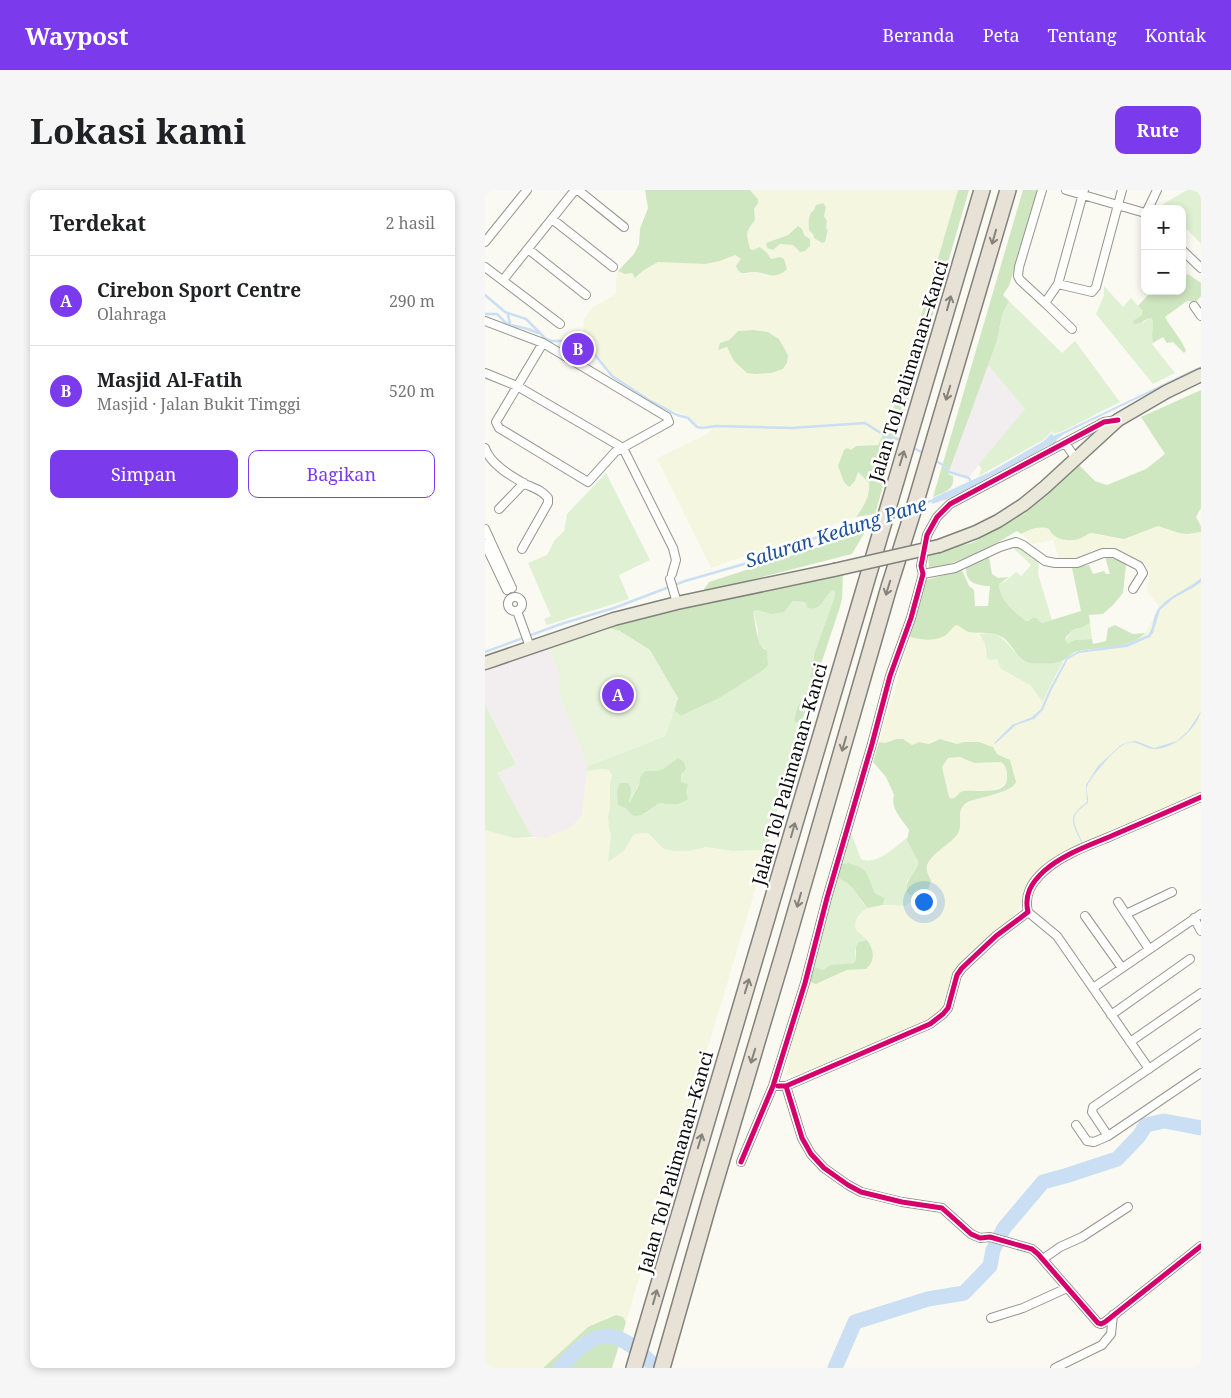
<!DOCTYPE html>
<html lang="id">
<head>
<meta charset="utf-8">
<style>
	:root { --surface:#fff; --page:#f6f6f6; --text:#202124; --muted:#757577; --line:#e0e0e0; --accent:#7c3aed }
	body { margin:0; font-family:"Noto Serif",serif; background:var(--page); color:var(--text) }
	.controls { position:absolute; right:15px; top:15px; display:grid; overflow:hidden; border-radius:10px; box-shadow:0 2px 8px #0003 }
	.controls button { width:45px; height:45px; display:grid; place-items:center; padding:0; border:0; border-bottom:1px solid var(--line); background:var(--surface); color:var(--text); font:25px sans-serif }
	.you { position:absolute; left:438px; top:711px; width:18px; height:18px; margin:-12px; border:4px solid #fff; border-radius:50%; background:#1a73e8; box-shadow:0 0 0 8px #1a73e833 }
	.badge { display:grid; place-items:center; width:32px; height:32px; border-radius:50%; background:var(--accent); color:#fff; font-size:16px; font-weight:700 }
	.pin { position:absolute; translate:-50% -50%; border:2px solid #fff; box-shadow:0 1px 5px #0006 }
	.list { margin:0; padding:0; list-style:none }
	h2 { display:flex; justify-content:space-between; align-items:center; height:65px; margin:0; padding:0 20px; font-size:21px }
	h2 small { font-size:16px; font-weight:400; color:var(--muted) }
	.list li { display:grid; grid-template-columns:32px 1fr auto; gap:15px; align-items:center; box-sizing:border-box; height:90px; padding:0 20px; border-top:1px solid var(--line) }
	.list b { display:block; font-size:19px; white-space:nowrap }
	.list p { margin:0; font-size:16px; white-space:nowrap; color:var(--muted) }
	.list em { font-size:16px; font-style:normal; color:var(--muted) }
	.actions { display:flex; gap:10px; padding:15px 20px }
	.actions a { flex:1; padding:11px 0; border:1px solid var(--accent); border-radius:10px; text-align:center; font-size:18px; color:var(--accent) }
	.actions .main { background:var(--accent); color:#fff }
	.map { position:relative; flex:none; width:716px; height:1178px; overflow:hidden; border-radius:10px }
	header { display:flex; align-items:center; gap:30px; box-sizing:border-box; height:70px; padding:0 25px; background:var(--accent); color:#fff }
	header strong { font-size:24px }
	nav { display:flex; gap:28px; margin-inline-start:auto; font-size:18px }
	.intro { display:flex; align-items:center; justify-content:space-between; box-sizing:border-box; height:120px; padding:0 30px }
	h1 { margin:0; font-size:35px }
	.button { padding:12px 22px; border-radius:10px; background:var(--accent); color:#fff; font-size:18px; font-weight:700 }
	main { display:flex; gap:30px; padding:0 30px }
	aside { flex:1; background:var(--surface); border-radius:10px; box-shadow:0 2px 8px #0003 }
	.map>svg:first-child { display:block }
	.industrial { fill:#f2edee }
	.farmland { fill:#f5f6df; fill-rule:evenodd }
	.green { fill:#e0f0d3; fill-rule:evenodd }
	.forest { fill:#cfe7c1; fill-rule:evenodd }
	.pitch { fill:#eaf4dd }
	.water { fill:#cadff3 }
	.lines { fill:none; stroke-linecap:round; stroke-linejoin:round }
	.stream { stroke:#cadff3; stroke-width:2.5 }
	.river { stroke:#cadff3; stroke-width:15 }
	.street-casing { stroke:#949490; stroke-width:10 }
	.primary-casing { stroke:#81817d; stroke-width:15 }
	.highway-casing { stroke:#81817d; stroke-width:18 }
	.street { stroke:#fefefd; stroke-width:8 }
	.primary { stroke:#ebe9d9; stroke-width:12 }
	.highway { stroke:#e8e1d6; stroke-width:15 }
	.primary-bridge-casing { stroke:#81817d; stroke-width:15; stroke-linecap:butt }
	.primary-bridge { stroke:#ebe9d9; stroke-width:12 }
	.cycleway-casing { stroke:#fff; stroke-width:8 }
	.cycleway { stroke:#d6006c; stroke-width:5 }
	.oneway { stroke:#85827c }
	.labels { text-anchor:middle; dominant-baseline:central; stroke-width:5; stroke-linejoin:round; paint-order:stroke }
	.street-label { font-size:18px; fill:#0d0d0d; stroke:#fff }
	.water-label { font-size:19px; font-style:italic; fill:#1c5199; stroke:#fff }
</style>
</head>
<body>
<header>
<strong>Waypost</strong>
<nav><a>Beranda</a><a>Peta</a><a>Tentang</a><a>Kontak</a></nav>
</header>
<div class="intro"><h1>Lokasi kami</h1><a class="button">Rute</a></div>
<main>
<aside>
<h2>Terdekat<small>2 hasil</small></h2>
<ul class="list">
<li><span class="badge">A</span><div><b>Cirebon Sport Centre</b><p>Olahraga</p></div><em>290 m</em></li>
<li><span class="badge">B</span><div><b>Masjid Al-Fatih</b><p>Masjid · Jalan Bukit Timggi</p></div><em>520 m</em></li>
</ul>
<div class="actions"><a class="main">Simpan</a><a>Bagikan</a></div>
</aside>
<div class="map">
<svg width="716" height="1178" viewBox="0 0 716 1178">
	<rect width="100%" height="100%" fill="#fafaf2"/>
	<path class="industrial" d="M503 175 540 219 484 287 464 281Z
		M64 458 75 486 73 501 103 576 97 625 87 637 61 648 47 647 11 582 31 573 0 514V480Z"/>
	<path class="farmland" d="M265 0H473L414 202 402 236 393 255 371 256 358 286 359 292 366 295 370 291 373 282 384 293 385 303 378 318 371 327 226 378 172 268 221 245 229 236 213 237 204 227 177 216 127 185 107 160 104 152 95 143 98 140 99 129 108 117 131 104V89L133 81 140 84 147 83 153 87 159 80 173 72 220 74 235 71 250 65 257 69 255 73 260 84 271 82 282 86 297 83 301 77 295 67 286 69 275 57 267 61 261 49 263 39 270 30V27L269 19 271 6ZM331 17 341 20 339 26 342 32 341 38 343 40 342 49 337 53 329 48 328 44 324 38V27ZM311 37 317 39 321 47 313 61 308 55 295 54 287 60 281 53 303 45ZM268 140 283 142 294 149 303 165 302 175 298 179 289 183 270 184 262 183 249 171 244 159 240 157 235 160 250 143 255 141Z
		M673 336 709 343 716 342V603L569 670 549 686 541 693 537 709 532 722 521 734 468 783 455 821 436 835 329 880 301 886 306 854 323 791 335 793 362 780 381 779 388 767 384 753 371 740V732L376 722 383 718 390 716H421L441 704 446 691 442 681V673L475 631 474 624 477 617 490 609 519 600 529 581 522 568 512 564 504 555 494 552 472 554 462 550H451L444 554 438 552 427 555 424 554 422 551 411 549 400 553 394 552 425 447 438 449 460 445 471 435H474L483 442H491L500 454V461L505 470 512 469 519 481 545 495 559 512 564 498 583 465 594 461 602 460 658 446 675 418 662 401 665 380 660 373 630 361 592 369H574L568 350 548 354 536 344 544 340 557 337 563 338 581 349 596 348 606 343 617 346H628L635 349Z
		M475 567 489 573 516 572 521 578 522 589 521 593 515 597 505 601H483L472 604 467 609 464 607 457 577 463 568Z
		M116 579 124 580 127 585 125 594V617L123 627 124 639 126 644 123 672 139 661 149 644 163 643 171 651 204 661 221 657 247 661 282 660 141 1132 138 1127 92 1147 58 1178H0V640L29 648H61L87 637 97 625 102 581Z"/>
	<path class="green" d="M702 0H712L716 7V54L697 34V19H683L678 14Z
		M619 96 638 117 646 108 658 121V132L666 127 668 128C670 137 665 142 668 153L667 154 690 183 668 194 611 124 619 105Z
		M524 111 577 163 590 151 635 212 578 241 569 244 567 241 558 250 494 286 496 279 494 274 540 219 503 175 512 151 517 125Z
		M121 283 165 370 134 385 144 409 62 435 59 429 66 426 43 373 62 365 69 351 79 341 82 324Z
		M526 356C538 355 547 365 554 373L553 384 567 430 557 433 554 430 541 431C530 422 514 410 514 394L521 391 531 382 536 386 546 375Z
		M348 399 350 402V406L329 464 324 499 312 518 309 531 316 534 308 557 282 660 247 661 221 657 204 661H190L179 659 163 643 149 644 139 661 123 672 126 644 124 639 123 627 125 617V594L127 585 124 580 116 579 102 581 103 576 180 546 189 520 196 526 220 515 277 481 280 458 276 457 273 451V440L268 422 271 420 282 423 304 416 308 411C314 410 319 410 322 414L342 404ZM187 572 196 584 189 615 174 613 162 623 148 626 140 618 143 593V614L154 594 155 587 160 582C171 581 179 581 187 572Z
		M605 433 607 449 589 450 582 453 580 450 589 439 596 438Z
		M504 443C517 445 520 451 528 460 533 465 540 469 545 473L578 472 564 498 558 512 545 495 516 479 512 469 505 470 502 468 500 454 494 444Z
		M0 514 31 574 12 583 47 647 29 648 0 640Z
		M366 643 376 669C392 676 411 656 423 647L422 651 433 671 431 679 422 691 425 705 434 707 421 716 398 715 400 710 397 706 390 703C385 690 373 670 356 674Z
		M352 688C375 695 369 706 383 718 374 723 369 729 371 740L382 750 378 751 370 760 371 770 369 773 342 777 336 780 327 776Z"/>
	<path class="forest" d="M160 0H265L273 9V13L269 19 270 30C259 44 262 44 265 59L268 60 275 57 282 63 286 69 295 67 299 69 302 79C291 90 283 84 271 82 262 81 255 88 251 76L256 69 250 65 235 71 220 74 173 72 159 80 150 88 147 83 140 84 133 81 149 64 154 54 155 39 163 18Z
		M473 0H484L390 324 371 327C379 316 385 307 384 293L373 282 370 291 364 297 359 292 353 276 359 260 362 258 366 260 371 256 393 255 402 236 414 202Z
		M538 0H553L524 96 518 105 524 111 517 125 512 151 463 284 468 286C470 300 459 302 448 307Z
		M338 13 341 17 339 26 342 31 341 38 343 40 340 52 337 53 329 48 328 44 324 40C324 33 322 25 329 20L331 15Z
		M313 36 317 39 320 46 325 49V56L320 61 315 62 308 55 295 54 288 60 282 58 281 53 303 45Z
		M703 84 716 93V106L711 112 702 111 680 127C685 136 699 153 701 161L699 163 688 152 682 153 678 147 668 153C665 142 670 137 667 128 661 127 657 134 649 134L648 131 657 125 658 121 653 116 665 103 670 102 697 101V88Z
		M268 140 283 142 294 149 303 165 302 173 298 179 287 183 270 184 262 183 249 171 242 157 233 160 235 153 244 150 253 141Z
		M716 200V318L711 327 716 336V342L702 344 694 343 673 336 639 349 606 343C602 344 599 347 594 349 583 352 569 350 564 339 555 335 544 340 536 344L532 341C504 358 476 372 444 380L443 363 487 353 539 324 594 275 610 291 622 295 661 279 680 264 656 227Z
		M380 342 367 364 219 402V399L224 392Z
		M499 367H504L507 384 513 388 524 387 514 394C514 410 530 422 541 431H544L547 428H551L557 433 596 421 587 378 604 375 608 384 619 381 621 384H625L620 367 632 369 641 375 638 403 628 415 618 424 604 425 605 433 596 438 589 439 581 447 580 450 583 453 589 450 607 449 608 454 621 451 623 438 630 435 648 444 660 443C647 458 613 457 594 461 587 462 584 466 579 470 575 474 551 474 545 473 532 470 527 453 517 447 508 441 494 444 484 442 478 440 476 436 471 435 467 438 465 441 462 444 452 452 437 450 425 447L441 390 477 380 484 396 489 400 490 416H503L505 396C490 395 480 393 481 375Z
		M358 384 357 409 354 420 316 534 309 531 312 518 324 499 329 464 350 406V402L348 400C338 406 338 421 323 418L320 412 308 411 299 422 286 424 271 420 268 422C269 427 273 454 276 456 277 458 280 459 282 461L283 475 277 481 234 508 196 526 189 520 193 508 122 437 221 411Z
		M411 549H418L427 555 434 552 444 554 455 549 472 554 479 552H494L508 557 512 564 525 570 531 592C527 603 494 607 483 612 469 620 479 632 473 643 467 654 439 667 442 680 442 684 445 687 446 691L443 701 434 707 425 705 422 702C421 684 432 685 433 671L422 651 424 640C417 629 405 619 409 605L401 587 388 572 394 552 400 553ZM475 567 489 573 516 572C521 576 522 580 522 586 524 607 490 599 479 601 473 602 472 607 467 609L464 607 457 577 463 568Z
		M193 568 199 572 201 579 196 584V592L203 594 201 602 203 609C193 616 185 615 174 613 165 620 159 626 148 626L140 618 133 615 132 600 135 593H143L146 599 144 613 154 595 155 587 160 581C181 581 177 579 193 568Z
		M363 673 375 677 381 682 390 703 400 708 398 715 383 718 381 716C371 704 368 693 352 688L356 674Z
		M382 750C389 760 391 770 381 779L362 780 331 794 323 791 327 776 337 780 346 775 369 773 371 770V757L374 752Z
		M131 1125 138 1127 141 1132 137 1146 118 1142 98 1151 71 1178H58L103 1137Z
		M118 1148 135 1152 127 1178H80L102 1156Z"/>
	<path class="pitch" d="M122 437 135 441 165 460 193 508 180 546 103 576 73 501 75 486 64 458Z"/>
	<path class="water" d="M716 176V178L579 244 571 250 572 252 562 256 508 288 462 309 447 314 448 308 505 282 559 251 567 243 568 246 578 242Z
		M716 388V392L709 397 689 408 675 420 668 443 665 447 642 457 594 463 583 469 566 501 558 520 549 529 531 535 510 554 509 553 527 535 547 527 556 519 564 500 582 467 594 461 641 454 663 445C669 438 667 427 673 419 684 405 702 400 716 388Z
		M716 521C711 540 688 560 668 559 658 558 652 550 642 553 632 556 608 585 603 594 600 600 604 607 603 613 581 628 590 633 598 654H597C588 633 580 628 602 612L601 595 613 576 636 555 643 552 651 551 669 558 692 551 703 541Z"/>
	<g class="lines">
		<path class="stream" d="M0 105 20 122 41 129 60 148 66 151H82L92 145 98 147 101 150 106 160 127 186 164 210 192 225 203 228 212 237 217 238 231 236 307 238 380 233 402 247 413 249
			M0 124H12L22 134 43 139 53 143
			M23 124 25 135
			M429 258 436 262
			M451 271 458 275 464 282 484 288 486 293
			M437 314 449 310
			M408 322 422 318
			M0 462 76 434 129 418 200 391 266 372 300 358 396 326"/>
		<path class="river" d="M75 1178C83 1170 91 1160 100 1154 129 1133 151 1159 172 1178
			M350 1178 370 1132 443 1109 479 1103 505 1076 508 1060 519 1038 558 992 580 986 632 969 654 946 661 935 679 931 716 938"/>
		<g class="street-casing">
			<path id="street" d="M93 0 139 37
				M557 0 534 77 533 86 535 90 560 113
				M581 0 660 23
				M599 0 573 94 607 102 611 97 637 0
				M663 19 672 0
				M67 29 128 77
				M0 52 42 0
				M43 59 101 105
				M697 60 716 78
				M0 77 75 134
				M18 90 90 0
				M573 94 560 113 587 139
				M709 116 716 126
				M0 131 58 153 182 227 184 232 130 262 103 292 14 238 11 232 58 153
				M0 183 32 196 138 258 188 358 191 370 187 384
				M580 253 591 269
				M0 258C5 274 26 286 40 294 49 298 57 300 63 308V313L37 359
				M14 319 39 293
				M0 339 27 398
				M0 354 22 400
				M438 384 470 378 515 357 531 352 538 355 560 371 570 373H592L618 363H629L654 376 658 383 648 399
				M185 389 192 413
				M23 414a7 7 0 1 1 14 0a7 7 0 1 1-14 0Z
				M32 421 45 457
				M633 712 664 759
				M543 722 572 746 664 879
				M641 724 687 702
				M600 726 637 778
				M709 728 716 741
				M608 798 716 724
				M626 825 705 769
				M716 843 608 917 607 922 623 946 716 883
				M645 852 716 803
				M288 896H301L445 834 458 824 463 818 472 785 477 778 511 746 543 722C539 705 546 693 559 681 577 665 602 656 624 647 654 634 685 621 716 607
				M301 896 317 948 326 964 339 978 363 995 376 1002 417 1012 457 1018 486 1044 495 1048 505 1047 547 1059 553 1064 613 1133 616 1134 620 1132 716 1056
				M591 935 602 951 609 952 623 946
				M256 972 288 896 320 793 342 708 387 554 405 486 426 428 438 384 436 376 442 345 452 327 465 314 619 232 631 230
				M558 1069 575 1057 597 1047 643 1017
				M506 1128 538 1118 582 1098
				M570 1178 617 1155 626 1144 628 1125"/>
		</g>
		<g class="primary-casing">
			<path id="primary" d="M454 356 491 342 513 331 538 315 560 297 633 230 681 202 716 185
				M0 473 129 429 192 413 349 380"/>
		</g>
		<g class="highway-casing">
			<path id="highway" d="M149 1178 497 0
				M177 1178 224 1013 298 765 404 397 429 318 523 0"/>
		</g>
		<use href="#street" class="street"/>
		<use href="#primary" class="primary"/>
		<use href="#highway" class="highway"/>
		<g class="primary-bridge-casing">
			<path id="primary-bridge" d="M349 380 454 356"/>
		</g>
		<use href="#primary-bridge" class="primary-bridge"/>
		<g class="cycleway-casing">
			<path id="cycleway" d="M293 896H301L445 834 458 824 463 818 472 785 477 778 511 746 543 722C539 705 546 693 559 681 577 665 602 656 624 647 654 634 685 621 716 607
				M301 896 317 948 326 964 339 978 363 995 376 1002 417 1012 457 1018 486 1044 495 1048 505 1047 547 1059 553 1064 613 1133 616 1134 620 1132 716 1056
				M256 972 288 896 320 793 342 708 387 554 405 486 426 428 438 384 436 376 442 345 452 327 465 314 619 232 633 230"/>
		</g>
		<use href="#cycleway" class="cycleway"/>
	</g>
	<defs><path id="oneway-shaft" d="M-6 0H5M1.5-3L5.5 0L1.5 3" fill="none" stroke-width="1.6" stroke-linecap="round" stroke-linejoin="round" transform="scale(1.25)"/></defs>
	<g class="oneway">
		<use href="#oneway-shaft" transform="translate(509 47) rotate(106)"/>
		<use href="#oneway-shaft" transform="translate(464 113) rotate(-74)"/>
		<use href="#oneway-shaft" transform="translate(463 203) rotate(107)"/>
		<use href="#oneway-shaft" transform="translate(417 268) rotate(-73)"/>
		<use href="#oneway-shaft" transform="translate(403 398) rotate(107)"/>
		<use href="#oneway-shaft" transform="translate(359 554) rotate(106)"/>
		<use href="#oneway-shaft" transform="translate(308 640) rotate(-74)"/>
		<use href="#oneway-shaft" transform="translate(314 710) rotate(106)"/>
		<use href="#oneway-shaft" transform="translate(262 796) rotate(-73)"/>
		<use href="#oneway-shaft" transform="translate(268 866) rotate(107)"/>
		<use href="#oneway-shaft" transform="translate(215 951) rotate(-73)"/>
		<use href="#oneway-shaft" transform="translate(170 1107) rotate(-74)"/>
	</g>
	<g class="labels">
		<g class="street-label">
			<text transform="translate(423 181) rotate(-73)">Jalan Tol Palimanan–Kanci</text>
			<text transform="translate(304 584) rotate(-74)">Jalan Tol Palimanan–Kanci</text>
			<text transform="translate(190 972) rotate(-74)">Jalan Tol Palimanan–Kanci</text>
		</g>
		<g class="water-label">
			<text transform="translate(351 342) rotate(-18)">Saluran Kedung Pane</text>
		</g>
	</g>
</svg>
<div class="controls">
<button>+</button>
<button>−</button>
</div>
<div class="you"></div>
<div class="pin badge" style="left:133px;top:505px">A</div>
<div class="pin badge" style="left:93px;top:159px">B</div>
</div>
</main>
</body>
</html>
